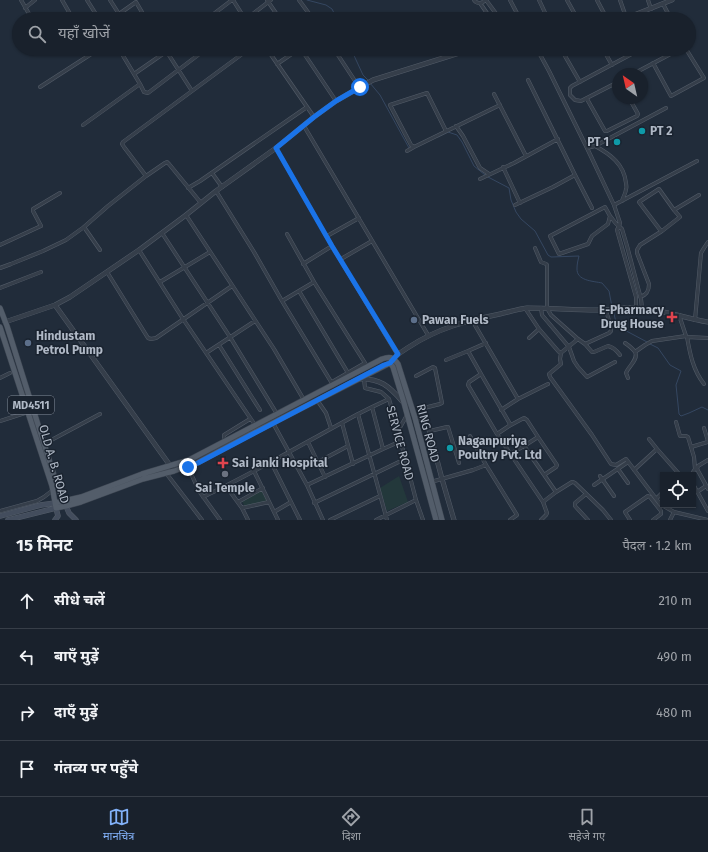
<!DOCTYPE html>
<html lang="hi">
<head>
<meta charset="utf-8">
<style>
	:root { --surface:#19212c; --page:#222934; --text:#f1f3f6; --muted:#9fa3a9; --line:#373e48; --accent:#82b1f9 }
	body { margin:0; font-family:"Fira Sans","Noto Sans Devanagari",sans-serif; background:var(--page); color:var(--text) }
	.controls { position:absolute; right:12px; bottom:12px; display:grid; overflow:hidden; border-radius:0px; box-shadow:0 1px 3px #0004 }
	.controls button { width:36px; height:36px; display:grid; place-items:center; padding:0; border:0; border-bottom:1px solid var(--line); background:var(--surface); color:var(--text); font:20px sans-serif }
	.compass { position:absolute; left:612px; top:68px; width:36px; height:36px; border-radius:50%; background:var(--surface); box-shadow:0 1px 3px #0004; rotate:326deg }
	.stop { position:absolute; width:12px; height:12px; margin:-9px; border:3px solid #1a73e8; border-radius:50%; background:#fff }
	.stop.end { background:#1a73e8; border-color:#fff; box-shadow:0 1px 4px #0008 }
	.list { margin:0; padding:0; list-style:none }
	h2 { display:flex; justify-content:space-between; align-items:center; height:52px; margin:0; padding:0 16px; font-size:17px }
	h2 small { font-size:13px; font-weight:400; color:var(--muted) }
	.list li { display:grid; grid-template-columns:26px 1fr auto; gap:12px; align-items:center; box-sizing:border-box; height:56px; padding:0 16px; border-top:1px solid var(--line) }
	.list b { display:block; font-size:15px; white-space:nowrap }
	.list em { font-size:13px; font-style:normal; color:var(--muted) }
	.icon { flex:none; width:22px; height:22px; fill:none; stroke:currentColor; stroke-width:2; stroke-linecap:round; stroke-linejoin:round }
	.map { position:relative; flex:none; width:708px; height:520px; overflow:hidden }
	.search { position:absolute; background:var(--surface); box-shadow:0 1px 3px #0004; left:12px; right:12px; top:12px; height:44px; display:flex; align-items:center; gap:10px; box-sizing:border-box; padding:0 14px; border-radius:22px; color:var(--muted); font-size:15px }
	.sheet { height:276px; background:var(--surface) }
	nav { display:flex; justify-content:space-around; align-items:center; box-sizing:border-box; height:56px; border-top:1px solid var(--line); background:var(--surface); font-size:11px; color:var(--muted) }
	nav a { display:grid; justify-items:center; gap:2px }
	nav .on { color:var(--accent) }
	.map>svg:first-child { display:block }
	.green { fill:#23383b }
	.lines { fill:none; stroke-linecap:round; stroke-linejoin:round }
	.stream { stroke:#354761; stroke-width:1 }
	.minor-casing { stroke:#535c68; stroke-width:4 }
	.tertiary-casing { stroke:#535c68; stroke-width:5 }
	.secondary-casing { stroke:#535c68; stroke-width:5.5 }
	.primary-casing { stroke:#3e4753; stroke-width:6 }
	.minor { stroke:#353e4a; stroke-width:3 }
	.tertiary { stroke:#353e4a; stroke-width:4 }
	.secondary { stroke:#434d5d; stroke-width:4.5 }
	.primary { stroke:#535d6a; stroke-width:5 }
	.route { stroke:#1a73e8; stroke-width:5 }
	.culture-dot { fill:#0f9aa8; stroke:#1a232f; stroke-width:1.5 }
	.health-dot { fill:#e0444e; stroke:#1a232f; stroke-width:1.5 }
	.service-dot { fill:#5c6f8a; stroke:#1a232f; stroke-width:1.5 }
	.worship-dot { fill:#6b7280; stroke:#1a232f; stroke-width:1.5 }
	.labels { text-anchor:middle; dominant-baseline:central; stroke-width:3; stroke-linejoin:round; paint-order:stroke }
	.shield { fill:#1a232f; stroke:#838c99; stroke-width:1 }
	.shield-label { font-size:11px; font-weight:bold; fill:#b0b9c6 }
	.poi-label { font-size:12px; font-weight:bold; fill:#b0b9c6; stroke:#1a232f; text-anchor:start }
	.street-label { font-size:12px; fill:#b0b9c6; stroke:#1a232f }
</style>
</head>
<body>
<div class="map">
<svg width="708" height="520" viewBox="0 0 708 520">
	<rect width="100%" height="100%" fill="#212c3a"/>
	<path class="green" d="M399 476 408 502 387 511 380 488Z
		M263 490 268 501 245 507 242 501Z"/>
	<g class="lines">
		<path class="stream" d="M307 0 326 5 332 9 337 19
			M351 49 363 75 368 80
			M370 83 380 95 409 148
			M438 137 448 132 457 135 462 142 474 166 485 175
			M488 177 509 188 511 200 516 212 521 219 535 231 548 255 551 257 579 256C578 260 577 264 577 268 576 281 593 281 602 283L609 291 612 307
			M613 310 617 326 647 342
			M650 344 658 348 670 365 681 371 676 385 679 414 681 416 689 413 702 407 708 410"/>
		<g class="minor-casing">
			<path id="minor" d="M21 0 32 19
				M62 0 73 19
				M87 0 99 19
				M110 0 119 14 136 2 146 19
				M233 0 245 19
				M267 0 280 19
				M299 0 313 19
				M474 0C477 4 482 4 485 0
				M486 0 500 19
				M510 0 520 19
				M539 0 548 19
				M567 0 577 18
				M597 0 607 19
				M620 0 626 17
				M648 0 651 9
				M480 3 491 19
				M663 4 671 19
				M25 8 35 0
				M91 19 97 15
				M112 19 119 14
				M207 19 232 0
				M246 19 271 0
				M119 49 140 84 144 92 148 93 206 49
				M165 49 192 91 249 49
				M267 49 314 117
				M301 49 336 101
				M334 49 359 87
				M537 49 549 71 587 148 614 205 620 223 619 226
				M561 49 580 82
				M603 49 612 65
				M653 63 671 96 704 78 686 49
				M277 64 299 49
				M134 74 170 49
				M633 74 680 49
				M528 80 575 175
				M618 82 581 101 575 100 570 95V88L572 86 641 49
				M40 87 99 49
				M494 94 526 156
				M587 99 605 131H607L637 116 638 114 629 98
				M83 125 140 84
				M304 126 428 335
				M456 126 463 136 480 168 489 174
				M446 131 427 93 390 105 411 145 414 147 500 105
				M595 146C610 154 624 164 626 183 626 184 627 188 626 189 626 193 623 197 622 201
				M276 148 332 246 397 354
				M587 148 595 146 666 108
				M407 151 414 147
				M503 167 520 203
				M212 173 222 187
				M146 176 124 147 122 144 123 142 192 91
				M480 179 514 163 558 139
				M188 188 200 181 307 107
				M216 191 254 252 282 301 333 385
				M515 205 553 187 575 175 592 208
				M614 205 697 161
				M186 215 274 349 304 400
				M610 216 605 207 550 236 559 254 588 244 592 236 608 224 610 216C613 219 615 224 619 226
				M84 227 100 250
				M661 231 639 202 659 189 674 210 699 195
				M162 233 230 337 277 414
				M287 234 314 282
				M327 236 359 218
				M0 245 41 226 33 211V209L60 193
				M535 248 541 262 546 264 547 265V308L551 315 578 339 585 344 592 352H594L608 346C613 347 617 351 620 355
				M139 250 183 319 255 425
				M341 259 372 241
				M303 264 332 246
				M0 268 11 264 43 251 66 240 84 227 108 206 146 176 165 163 167 162 169 164 201 203
				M107 272 148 338 151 339 156 338 232 286
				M160 282 210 252
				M0 288 41 272
				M299 291 348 373
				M640 297C647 295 649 291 649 284L637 253V250L640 245 662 231 680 217 674 210
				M282 301 314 282 365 363 367 367
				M525 308 539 329 559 352H562L578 339
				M541 308 542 315 569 347 574 361 578 367 587 377 615 362
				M636 308V297L617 230 619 226 622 229 627 246 641 299 642 308
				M679 315 686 336
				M472 320 518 399 548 384
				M695 320 701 253 704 248 708 242
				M687 337C690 354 693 370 704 384
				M529 338 539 329
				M486 343 468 351 481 374 469 382 468 385 497 434 543 502 556 492 524 446 538 437 557 465 556 467 544 475
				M625 343C628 345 633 349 635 352 639 359 628 367 626 373L628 378
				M585 344 609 333 611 331V328L606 310
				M219 345 260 410
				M635 352 645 345 652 341 686 336 687 337 708 338
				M206 353 255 321
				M561 353 560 359 561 364 549 374 550 377 592 435 611 464 616 465 626 459 660 504 674 512 708 520
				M446 360 468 351
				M481 374 510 424 509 426 497 434
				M416 376 433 367 435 368 442 403 440 404 424 408
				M0 378 10 373
				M364 379 365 388 381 392 389 399 398 431 416 500 423 520
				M332 382 365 363
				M317 400 326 413 331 428
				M501 410 518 399
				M358 414 372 407
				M0 421 28 412
				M676 422 680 436H686L688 437 694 457 695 469 691 475
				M273 423 307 485 323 520
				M342 423 353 464
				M509 426 522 419 524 418 527 420 538 437
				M704 428 708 441
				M398 431 407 415
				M430 431 447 427H448L459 463
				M470 436 486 465
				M226 441 224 437V435L250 419
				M308 442 325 477
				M44 444 100 414
				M691 447 708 442
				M383 449 401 441
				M657 449 680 475
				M510 454 524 446
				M708 460 698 466 697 469 708 489
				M271 462 300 520
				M318 462 348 446
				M188 467 199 491 220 520
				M618 469 628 483
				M634 470 657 449 649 439
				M254 471 278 520
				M166 473 202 520
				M600 476 614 496
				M431 482 473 470 486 465 517 515 510 520
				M693 484 708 511
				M307 485 383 449 372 407 389 399
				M594 485 628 462
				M226 486 242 508 269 502
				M556 492 572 482H573L575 483 603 510 611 520
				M697 492 706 486
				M586 494 575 503V506L588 520
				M203 497C256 472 306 442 358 414L387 520
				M656 499 663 492
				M238 502 263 488
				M314 503 405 459
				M242 508 248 520
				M0 511 37 501 44 497 53 490
				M274 512 291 502
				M330 520 380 496
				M376 520 416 500
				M541 520 546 515 547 513 543 502
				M630 520 625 512 648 496 650 497 661 511V514L653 520
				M670 520 674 512"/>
		</g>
		<g class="tertiary-casing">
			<path id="tertiary" d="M574 19 585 18 595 19
				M617 19 634 15 672 0
				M55 305 174 471
				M5 322 55 305 70 297 139 250 186 215 216 191 276 148 314 117 336 101 373 80 472 49
				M392 360C397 354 403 351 409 347 438 328 466 321 500 314 509 312 518 309 527 308 550 308 573 310 597 310 610 310 623 307 636 308 661 309 684 318 708 322
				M359 379C380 378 389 386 402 401
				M415 418 427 422 442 479 454 520"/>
		</g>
		<g class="secondary-casing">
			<path id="secondary" d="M66 506 69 513 76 520
				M0 516 41 505 55 503
				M8 520 56 508 58 516 55 520"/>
		</g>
		<g class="primary-casing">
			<path id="primary" d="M0 308 7 326 57 485 65 504
				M0 327 52 486 56 508 66 506 81 502 143 479 174 471 197 463 255 432 390 363 393 367 404 403 436 520
				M55 503 81 497 142 474 189 460 382 359C390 356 393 357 398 364L415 418 442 520"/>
		</g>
		<use href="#minor" class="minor"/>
		<use href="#tertiary" class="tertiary"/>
		<use href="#secondary" class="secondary"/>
		<use href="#primary" class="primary"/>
	</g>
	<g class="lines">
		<path class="route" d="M188 467 198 463 384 365 390 363 398 354 332 246 276 148 314 117 336 101 360 87"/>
	</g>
	<g class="culture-dot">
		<circle cx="642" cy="131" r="4"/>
		<circle cx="617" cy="142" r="4"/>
		<circle cx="450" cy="448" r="4"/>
	</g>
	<g class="health-dot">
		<path d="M670 311h4v4h4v4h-4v4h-4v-4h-4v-4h4z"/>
		<path d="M221 457h4v4h4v4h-4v4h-4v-4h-4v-4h4z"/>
	</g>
	<g class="service-dot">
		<circle cx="414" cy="320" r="4"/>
		<circle cx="28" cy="343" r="4"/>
	</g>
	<circle class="worship-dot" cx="225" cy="474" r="4"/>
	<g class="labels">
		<rect class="shield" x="8" y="396" width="46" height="18" rx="3"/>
		<g class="shield-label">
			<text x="31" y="405">MD4511</text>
		</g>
		<g class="poi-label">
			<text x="650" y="131">PT 2</text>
			<text x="609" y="142" text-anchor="end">PT 1</text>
			<text x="664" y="310" text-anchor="end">E-Pharmacy<tspan x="664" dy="14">Drug House</tspan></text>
			<text x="422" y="320">Pawan Fuels</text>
			<text x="36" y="336">Hindustam<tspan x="36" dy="14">Petrol Pump</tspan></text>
			<text x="458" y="441">Naganpuriya<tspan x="458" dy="14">Poultry Pvt. Ltd</tspan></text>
			<text x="232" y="463">Sai Janki Hospital</text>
			<text x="225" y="488" text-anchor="middle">Sai Temple</text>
		</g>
		<g class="street-label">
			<text transform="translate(428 433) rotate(75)">RING ROAD</text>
			<text transform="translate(400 443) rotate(75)">SERVICE ROAD</text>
			<text transform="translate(54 464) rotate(74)">OLD A. B. ROAD</text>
		</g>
	</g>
</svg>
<div class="controls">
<button><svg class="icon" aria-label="locate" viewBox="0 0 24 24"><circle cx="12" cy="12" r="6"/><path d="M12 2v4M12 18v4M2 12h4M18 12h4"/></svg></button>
</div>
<svg class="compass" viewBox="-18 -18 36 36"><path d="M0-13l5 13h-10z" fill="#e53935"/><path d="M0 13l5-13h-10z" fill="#9fa3a9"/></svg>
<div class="stop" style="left:360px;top:87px"></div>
<div class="stop end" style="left:188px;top:467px"></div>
<div class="search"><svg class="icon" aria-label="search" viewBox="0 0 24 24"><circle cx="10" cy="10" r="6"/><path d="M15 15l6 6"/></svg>यहाँ खोजें</div>
</div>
<section class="sheet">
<h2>15 मिनट<small>पैदल · 1.2 km</small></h2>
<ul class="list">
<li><svg class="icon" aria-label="ahead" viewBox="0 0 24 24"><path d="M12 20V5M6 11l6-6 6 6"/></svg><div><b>सीधे चलें</b></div><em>210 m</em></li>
<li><svg class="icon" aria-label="left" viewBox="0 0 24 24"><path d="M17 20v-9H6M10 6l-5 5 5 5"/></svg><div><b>बाएँ मुड़ें</b></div><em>490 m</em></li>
<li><svg class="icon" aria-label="right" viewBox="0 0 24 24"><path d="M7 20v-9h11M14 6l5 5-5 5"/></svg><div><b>दाएँ मुड़ें</b></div><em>480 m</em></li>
<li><svg class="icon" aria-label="arrive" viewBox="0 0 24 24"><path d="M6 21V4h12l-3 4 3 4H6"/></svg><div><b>गंतव्य पर पहुँचे</b></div></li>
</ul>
</section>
<nav>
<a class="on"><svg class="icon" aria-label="map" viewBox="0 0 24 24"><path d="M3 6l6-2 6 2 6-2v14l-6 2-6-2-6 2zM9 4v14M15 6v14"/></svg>मानचित्र</a>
<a><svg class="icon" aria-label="directions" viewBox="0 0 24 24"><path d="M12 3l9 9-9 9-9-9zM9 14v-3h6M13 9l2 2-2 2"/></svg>दिशा</a>
<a><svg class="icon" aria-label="saved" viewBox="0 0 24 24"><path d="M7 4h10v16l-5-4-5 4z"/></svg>सहेजे गए</a>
</nav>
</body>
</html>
